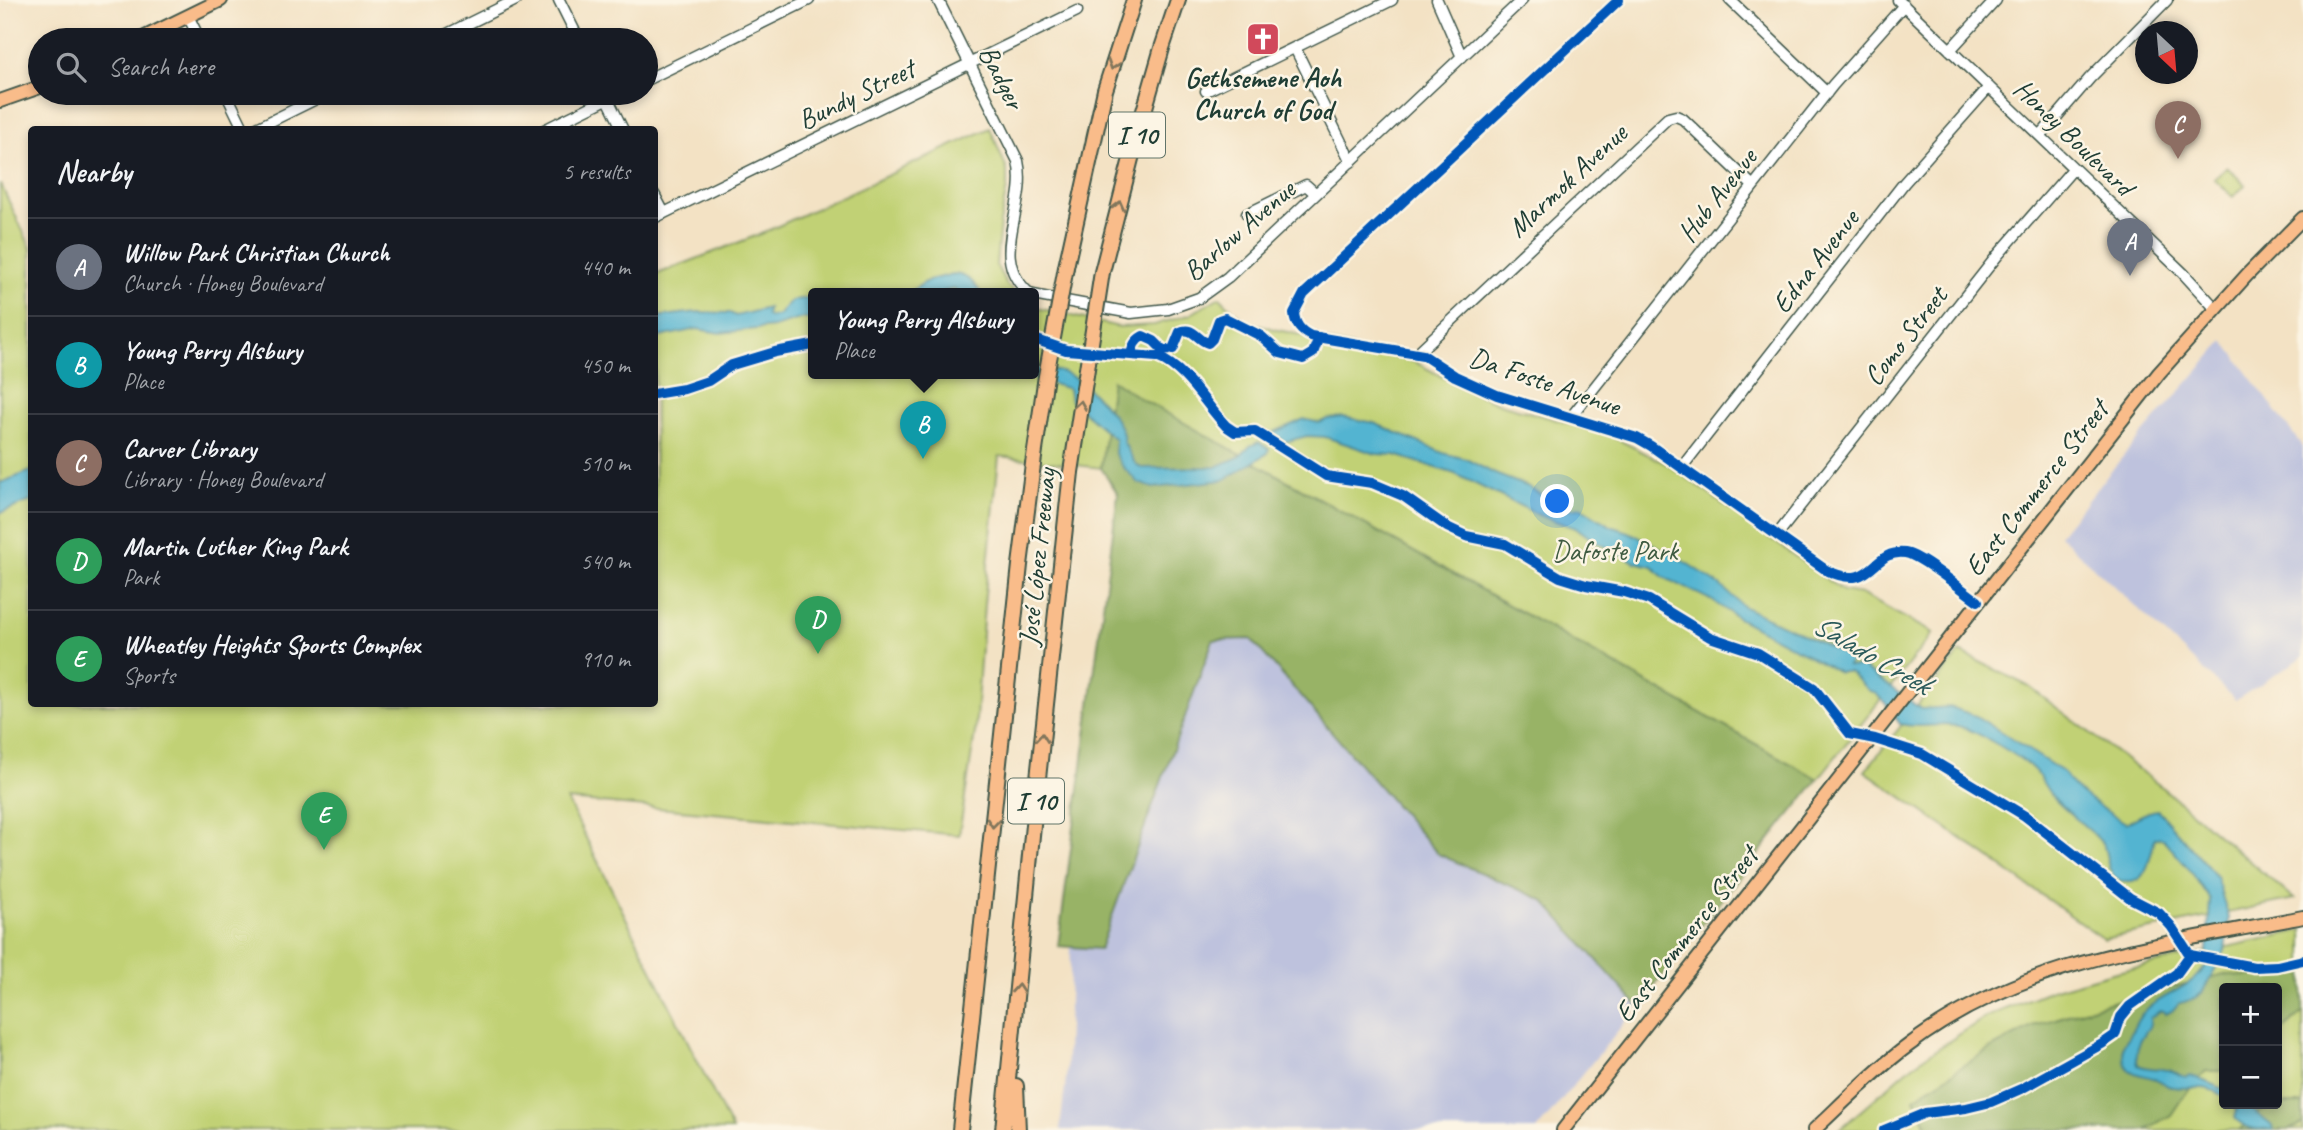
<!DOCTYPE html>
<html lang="en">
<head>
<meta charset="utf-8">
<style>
	:root { --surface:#171b24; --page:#20242c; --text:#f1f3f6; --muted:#9ea1a6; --line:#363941; --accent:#d1495b }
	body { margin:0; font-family:Caveat,sans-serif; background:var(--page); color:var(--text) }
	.controls { position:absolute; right:21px; bottom:21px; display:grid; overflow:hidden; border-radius:7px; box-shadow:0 4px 10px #0003 }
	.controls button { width:63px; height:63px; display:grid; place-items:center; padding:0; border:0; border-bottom:2px solid var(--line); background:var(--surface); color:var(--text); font:35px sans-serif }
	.compass { position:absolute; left:2135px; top:21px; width:63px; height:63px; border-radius:50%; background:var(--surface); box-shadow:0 4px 10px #0003; rotate:154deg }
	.you { position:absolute; left:1558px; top:502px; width:24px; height:24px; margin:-18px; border:5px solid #fff; border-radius:50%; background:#1a73e8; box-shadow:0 0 0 10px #1a73e833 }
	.badge { display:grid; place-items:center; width:46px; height:46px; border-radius:50%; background:var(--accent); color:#fff; font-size:23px; font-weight:700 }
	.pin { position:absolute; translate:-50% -58px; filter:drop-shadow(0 2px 4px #0008) }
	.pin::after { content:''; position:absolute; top:37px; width:24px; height:21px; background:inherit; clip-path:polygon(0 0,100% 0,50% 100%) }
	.popup { position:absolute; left:808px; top:288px; width:231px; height:91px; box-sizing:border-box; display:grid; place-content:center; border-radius:7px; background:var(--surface); filter:drop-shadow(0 2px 5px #0005); font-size:23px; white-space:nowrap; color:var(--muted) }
	.popup b { font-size:26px; color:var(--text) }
	.popup::after { content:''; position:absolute; left:50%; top:100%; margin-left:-14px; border:14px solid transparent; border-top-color:var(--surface) }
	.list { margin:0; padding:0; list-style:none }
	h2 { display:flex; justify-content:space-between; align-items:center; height:91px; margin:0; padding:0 28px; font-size:30px }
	h2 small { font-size:23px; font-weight:400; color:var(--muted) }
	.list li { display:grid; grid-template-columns:46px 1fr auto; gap:21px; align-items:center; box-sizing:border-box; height:98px; padding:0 28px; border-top:2px solid var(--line) }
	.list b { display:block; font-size:26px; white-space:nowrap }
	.list p { margin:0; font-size:23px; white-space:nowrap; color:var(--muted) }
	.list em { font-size:23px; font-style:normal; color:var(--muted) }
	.icon { flex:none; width:38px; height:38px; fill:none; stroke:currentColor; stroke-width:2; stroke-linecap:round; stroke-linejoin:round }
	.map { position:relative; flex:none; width:2303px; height:1130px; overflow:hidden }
	.search { position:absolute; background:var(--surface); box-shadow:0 4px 10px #0003; left:28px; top:28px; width:630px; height:77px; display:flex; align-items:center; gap:18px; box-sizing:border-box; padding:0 24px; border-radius:38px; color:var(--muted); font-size:26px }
	.panel { position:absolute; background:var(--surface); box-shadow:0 4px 10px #0003; left:28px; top:126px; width:630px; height:581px; border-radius:7px }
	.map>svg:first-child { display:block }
	.industrial { fill:#bec2dd }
	.green { fill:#c1d174; stroke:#708754; stroke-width:2; fill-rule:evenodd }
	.forest { fill:#98b366; stroke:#5c784d; stroke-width:2 }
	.water { fill:#52b4d1; stroke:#387882; stroke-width:2 }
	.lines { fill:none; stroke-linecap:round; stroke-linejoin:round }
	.minor-casing { stroke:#3f564a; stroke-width:13 }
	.major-casing { stroke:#3f564a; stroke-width:16 }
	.highway-casing { stroke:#3f564a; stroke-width:18 }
	.minor { stroke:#fff; stroke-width:10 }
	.major { stroke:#f9bc8a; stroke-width:12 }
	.highway { stroke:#f9bc8a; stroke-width:14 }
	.highway-bridge-casing { stroke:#3f564a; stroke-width:18; stroke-linecap:butt }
	.highway-bridge { stroke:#f9bc8a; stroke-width:14 }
	.cycleway-casing { stroke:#fcf5e5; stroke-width:15 }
	.cycleway { stroke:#0057b8; stroke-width:10 }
	.oneway { stroke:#81765b }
	.labels { text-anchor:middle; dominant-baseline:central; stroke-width:5; stroke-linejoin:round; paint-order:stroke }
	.shield { fill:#fcf5e5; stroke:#617469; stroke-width:2 }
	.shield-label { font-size:26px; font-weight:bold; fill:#1f3d34 }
	.street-label { font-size:28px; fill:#1f3d34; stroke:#fcf5e5 }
	.poi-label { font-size:28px; font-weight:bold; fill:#1f3d34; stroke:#fcf5e5 }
	.park-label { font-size:28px; fill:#3f5b41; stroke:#fcf5e5 }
	.water-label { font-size:30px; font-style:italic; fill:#2c5b5b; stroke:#fcf5e5 }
</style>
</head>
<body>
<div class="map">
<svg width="2303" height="1130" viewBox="0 0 2303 1130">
	<rect width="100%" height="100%" fill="#fcf5e5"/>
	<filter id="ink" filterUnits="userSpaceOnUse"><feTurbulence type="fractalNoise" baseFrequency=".0143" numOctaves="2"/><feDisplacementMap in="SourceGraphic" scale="14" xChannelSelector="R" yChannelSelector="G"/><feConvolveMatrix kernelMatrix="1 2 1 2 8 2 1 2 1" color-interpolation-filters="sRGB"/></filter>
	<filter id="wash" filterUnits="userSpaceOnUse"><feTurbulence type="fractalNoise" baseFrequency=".00686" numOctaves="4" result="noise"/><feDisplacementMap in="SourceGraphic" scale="28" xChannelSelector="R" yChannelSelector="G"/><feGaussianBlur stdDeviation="1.57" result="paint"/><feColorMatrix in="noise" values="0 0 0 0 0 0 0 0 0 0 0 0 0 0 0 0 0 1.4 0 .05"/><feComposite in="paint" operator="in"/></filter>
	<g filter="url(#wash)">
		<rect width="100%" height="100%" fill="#f3e2c4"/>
		<path class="industrial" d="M2224 341 2303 447V657L2236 700 2059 535 2125 454Z
			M1250 639 1438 854 1543 900 1638 1006 1537 1130H1060L1066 1078 1071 947 1100 949 1213 640Z"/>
		<path class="green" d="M990 128 1007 170V188L1000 223 996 265 1007 285 1016 293H813V373H1033V307L1119 327 1154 325 1189 315 1220 297 1245 322 1415 362 1465 389 1500 404 1607 434 1669 465 1843 591 1861 594 1933 633 1818 779 1138 397 1112 380 1101 468 999 456 984 604 975 733 959 835 567 800 732 1130H0V183L31 248 32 704H654L655 275 763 233Z
			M2227 167 2245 185 2233 197 2214 179Z
			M1960 652 2028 686 2159 785 2294 899 2104 939 1865 771Z
			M2303 930V1130H1839L1913 1065 1986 1017 2051 990 2112 973ZM2224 988H2277V1104H2224Z"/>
		<path class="forest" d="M1112 380 1138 397 1818 779 1638 1006 1543 900 1438 854 1251 639 1213 640 1100 949 1058 946 1118 494 1101 468Z
			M2303 968V1012L2284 1029 2277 1031V988H2224V1065L2221 1071H2206L2185 1094 2171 1115 2145 1130H1929L1914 1098 1991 1048 2036 1025 2100 1005 2224 974 2245 976Z
			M2285 1104H2303V1123L2289 1130H2239L2258 1112Z"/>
		<path class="water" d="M953 274C967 275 973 281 981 293H961L954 289 936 293H893L909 292 929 280Z
			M813 298V320L803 318 774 327 720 333 697 329 655 338V317L697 312 730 313 736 316 768 308 766 315 769 317 779 315C790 298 793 299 813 298Z
			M1033 367C1043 371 1057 369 1065 373 1083 380 1127 422 1123 441L1135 463 1141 468 1216 467 1239 457 1250 446 1259 442 1269 449 1268 453 1224 480 1153 488 1138 483 1123 467 1115 454V439L1071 401 1069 389 1027 376 1025 373H1033Z
			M1343 417 1374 423 1443 453 1466 459 1495 474 1529 487 1557 506 1570 509 1580 507 1611 526 1629 532 1676 556 1720 585 1744 607 1830 647 1851 660 1848 666 1862 667 1921 709 1950 707 1976 716 2063 772C2076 795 2105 810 2126 823 2138 818 2145 811 2158 810L2216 876 2229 918 2225 951 2202 993 2193 999 2178 1004 2172 1011 2166 1014 2164 1011H2160L2150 1018 2151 1025C2141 1036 2134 1050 2138 1065 2155 1072 2166 1065 2185 1077L2190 1075 2221 1088 2224 1090V1097C2206 1083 2193 1090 2172 1087 2166 1087 2164 1082 2158 1080 2140 1072 2122 1079 2123 1047 2124 1041 2128 1039 2131 1033 2136 1024 2140 1013 2149 1007 2169 992 2191 987 2206 966L2210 900 2190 870 2163 839 2155 838C2151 853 2148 886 2125 882 2103 877 2110 855 2102 843 2087 825 2066 813 2051 795 2044 786 2041 777 2033 769 2021 757 1975 730 1958 726 1939 723 1921 729 1900 724L1887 705 1876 694 1868 690 1849 672H1839L1738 618 1711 600 1663 577 1652 566 1635 562 1593 540 1578 529 1541 516 1455 474 1395 455 1376 454 1325 437 1307 436 1285 442 1272 433 1304 419 1319 423 1327 419Z
			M31 471V501L0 513V483Z
			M2232 1104H2245L2271 1125 2274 1130C2258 1130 2246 1130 2235 1118L2237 1110Z"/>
	</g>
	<g filter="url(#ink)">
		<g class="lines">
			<g class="minor-casing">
				<path id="minor" d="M559 0 579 40
					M938 0 1018 161C1029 208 986 256 1029 293
					M1437 0 1462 57
					M1619 0 1304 294 1294 313C1295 324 1300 331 1311 336L1423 355 1455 376 1497 395 1637 438 1651 446 1826 570C1875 594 1870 549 1905 553 1921 555 1962 590 1978 601
					M1730 0 1827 93
					M1898 0 2183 273 2216 309
					M188 16 200 40
					M435 40 516 0
					M1295 48 1351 162
					M1950 50 1996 0
					M646 80 809 0
					M1206 91 1392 0
					M226 93 244 130
					M606 95 623 130
					M253 130 328 93
					M544 130 619 93
					M2040 136 2090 78 2167 0
					M654 194 664 213
					M1316 194 1522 0
					M654 218 1077 11
					M1033 295 1131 313 1168 309 1199 298 1228 277 1316 194 1306 185 1247 214
					M1416 354 1668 118 1676 116 1683 119 1753 186
					M1571 417 1833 85 1904 5
					M1682 467 1904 183 1989 87
					M1777 535 1997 256 2073 169"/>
			</g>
			<g class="major-casing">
				<path id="major" d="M139 40 221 0
					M0 101 40 87
					M1563 1130 2159 373 2247 275 2303 218
					M1814 1130C1845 1101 1875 1070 1909 1045 2025 957 2165 945 2303 917"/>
			</g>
			<g class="highway-casing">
				<path id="highway" d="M1066 267 1105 90 1134 0
					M1102 272 1136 139 1162 48 1178 0
					M1016 1086 1018 1130
					M960 1130 1020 565 1033 464
					M1003 1130 1033 825 1071 472"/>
			</g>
			<use href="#minor" class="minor"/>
			<use href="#major" class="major"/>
			<use href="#highway" class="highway"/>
			<g class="highway-bridge-casing">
				<path id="highway-bridge" d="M1033 464 1046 376 1066 267
					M1071 472 1102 272"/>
			</g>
			<use href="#highway-bridge" class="highway-bridge"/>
			<g class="cycleway-casing">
				<path id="cycleway" d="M1619 0 1304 294 1294 313C1295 324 1300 331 1311 336L1423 355 1455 376 1497 395 1637 438 1651 446 1826 570C1875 594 1870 549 1905 553 1921 555 1962 590 1978 601
					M1033 341 1037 340 1066 350 1157 357C1187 369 1204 403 1226 426L1235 432 1255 431 1326 476 1372 483 1403 496 1447 527 1466 536 1505 544 1560 577 1586 585 1624 592 1649 600 1710 637 1758 653 1814 688 1850 734 1875 739 1922 754 2025 816 2130 898 2159 913 2171 926 2190 955 2254 967 2277 966 2303 960
					M1131 355C1133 346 1134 341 1143 336L1154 341 1164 351 1173 349 1180 332C1193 326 1197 340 1208 343L1212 339 1219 320 1225 318 1261 336 1280 353 1303 359 1313 353 1319 337
					M654 394 684 389 708 381 732 365 775 352 813 345
					M1884 1130 1925 1113 1966 1108 1991 1102 2023 1088 2102 1044 2115 1035 2121 1017 2130 1006 2177 973 2190 955"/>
			</g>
			<use href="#cycleway" class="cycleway"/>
		</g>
		<defs><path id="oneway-chevron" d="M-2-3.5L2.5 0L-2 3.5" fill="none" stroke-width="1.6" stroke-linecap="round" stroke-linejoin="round" transform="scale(1.75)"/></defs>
		<g class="oneway">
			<use href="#oneway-chevron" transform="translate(1113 65) rotate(108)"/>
			<use href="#oneway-chevron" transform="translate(1119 206) rotate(-76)"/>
			<use href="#oneway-chevron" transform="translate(1080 405) rotate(-81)"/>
			<use href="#oneway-chevron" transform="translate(1042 738) rotate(-84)"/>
			<use href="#oneway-chevron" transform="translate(993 823) rotate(96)"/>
			<use href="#oneway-chevron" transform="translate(1018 989) rotate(-85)"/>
		</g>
	</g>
	<defs>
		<g id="church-square" transform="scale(1.75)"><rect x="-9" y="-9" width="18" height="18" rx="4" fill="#d1495b" stroke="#fcf5e5"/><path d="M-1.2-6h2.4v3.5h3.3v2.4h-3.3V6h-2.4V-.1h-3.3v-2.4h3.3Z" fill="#fff"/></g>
	</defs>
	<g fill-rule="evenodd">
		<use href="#church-square" x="1263" y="39"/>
	</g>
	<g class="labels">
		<g class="shield">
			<rect x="1109" y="112.5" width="56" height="45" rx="5"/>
			<rect x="1008" y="778.5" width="56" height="45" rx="5"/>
		</g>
		<g class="shield-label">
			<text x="1137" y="135">I 10</text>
			<text x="1036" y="801">I 10</text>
		</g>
		<g class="street-label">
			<text transform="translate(1002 77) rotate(63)">Badger</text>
			<text transform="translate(856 94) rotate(-26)">Bundy Street</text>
			<text transform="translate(2074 137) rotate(44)">Honey Boulevard</text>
			<text transform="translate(1567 180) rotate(-43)">Marmok Avenue</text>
			<text transform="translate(1717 195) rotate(-52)">Hub Avenue</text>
			<text transform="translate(1239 230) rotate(-41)">Barlow Avenue</text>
			<text transform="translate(1815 261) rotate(-52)">Edna Avenue</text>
			<text transform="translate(1905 336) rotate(-52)">Como Street</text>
			<text transform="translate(1545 381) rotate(19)">Da Foste Avenue</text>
			<text transform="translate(2036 488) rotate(-52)">East Commerce Street</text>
			<text transform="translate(1037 557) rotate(-84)">José López Freeway</text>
			<text transform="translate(1686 934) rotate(-52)">East Commerce Street</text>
		</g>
		<g class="poi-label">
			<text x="1263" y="77">Gethsemene Aoh<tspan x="1263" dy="32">Church of God</tspan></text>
		</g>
		<g class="park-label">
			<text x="1615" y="550">Dafoste Park</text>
		</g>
		<g class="water-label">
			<text transform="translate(1872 654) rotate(30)">Salado Creek</text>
		</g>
	</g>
</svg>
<div class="controls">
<button>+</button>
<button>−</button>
</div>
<svg class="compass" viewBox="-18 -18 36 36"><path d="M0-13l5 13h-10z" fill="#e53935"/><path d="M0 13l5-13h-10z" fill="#9ea1a6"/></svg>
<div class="you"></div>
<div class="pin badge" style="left:2130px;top:276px;background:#6b7280">A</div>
<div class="pin badge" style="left:923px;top:459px;background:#0f9aa8">B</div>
<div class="popup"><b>Young Perry Alsbury</b>Place</div>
<div class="pin badge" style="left:2178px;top:159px;background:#8d6e63">C</div>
<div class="pin badge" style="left:818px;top:654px;background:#2e9e5b">D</div>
<div class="pin badge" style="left:324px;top:850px;background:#2e9e5b">E</div>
<div class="search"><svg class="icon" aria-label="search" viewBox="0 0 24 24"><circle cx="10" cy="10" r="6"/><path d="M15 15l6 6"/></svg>Search here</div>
<section class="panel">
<h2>Nearby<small>5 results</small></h2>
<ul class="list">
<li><span class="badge" style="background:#6b7280">A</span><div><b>Willow Park Christian Church</b><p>Church · Honey Boulevard</p></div><em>440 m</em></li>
<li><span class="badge" style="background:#0f9aa8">B</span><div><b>Young Perry Alsbury</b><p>Place</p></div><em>450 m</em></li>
<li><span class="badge" style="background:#8d6e63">C</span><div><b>Carver Library</b><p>Library · Honey Boulevard</p></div><em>510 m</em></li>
<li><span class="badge" style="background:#2e9e5b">D</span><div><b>Martin Luther King Park</b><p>Park</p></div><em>540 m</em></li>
<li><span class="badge" style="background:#2e9e5b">E</span><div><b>Wheatley Heights Sports Complex</b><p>Sports</p></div><em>910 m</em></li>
</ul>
</section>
</div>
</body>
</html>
